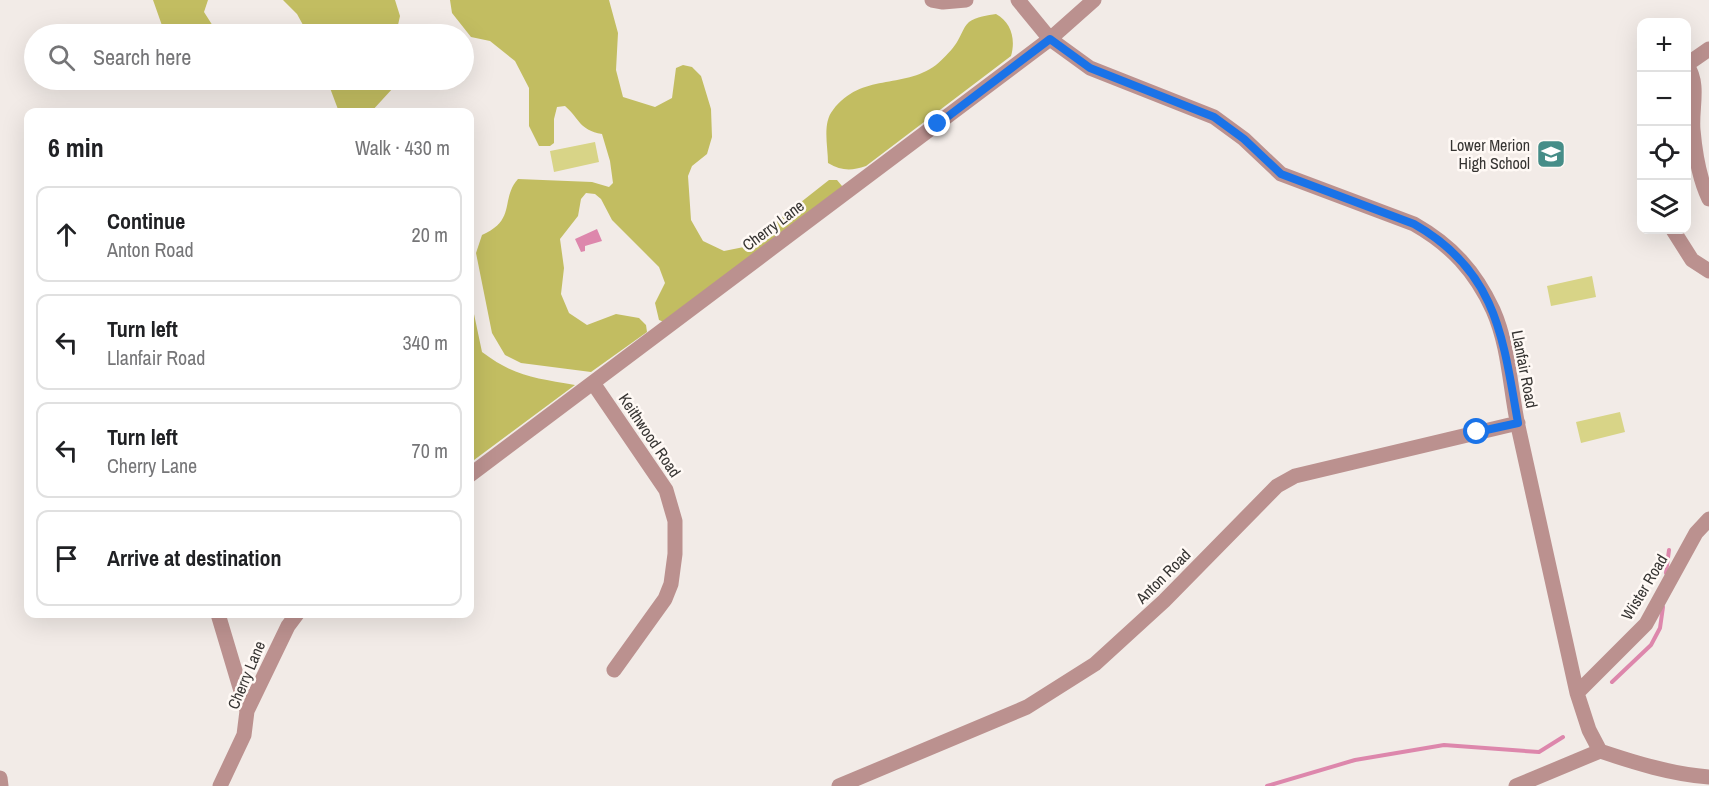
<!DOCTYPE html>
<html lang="en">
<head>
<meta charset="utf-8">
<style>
	:root { --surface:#fff; --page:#f6f6f6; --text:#202124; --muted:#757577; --line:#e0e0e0 }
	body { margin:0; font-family:"Archivo Narrow",sans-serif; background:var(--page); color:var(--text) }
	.controls { position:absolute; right:18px; top:18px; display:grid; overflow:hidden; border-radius:12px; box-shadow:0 6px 24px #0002 }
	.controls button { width:54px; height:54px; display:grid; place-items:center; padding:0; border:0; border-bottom:2px solid var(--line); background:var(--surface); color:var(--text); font:30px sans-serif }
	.stop { position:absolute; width:18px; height:18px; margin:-14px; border:4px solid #1a73e8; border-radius:50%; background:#fff }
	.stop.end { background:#1a73e8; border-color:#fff; box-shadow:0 2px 6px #0008 }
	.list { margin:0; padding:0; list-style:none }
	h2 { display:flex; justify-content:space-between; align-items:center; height:78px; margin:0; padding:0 24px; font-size:26px }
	h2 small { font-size:20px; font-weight:400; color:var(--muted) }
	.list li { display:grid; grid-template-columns:39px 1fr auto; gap:18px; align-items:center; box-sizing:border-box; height:96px; margin:0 12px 12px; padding:0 12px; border:2px solid var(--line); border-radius:12px }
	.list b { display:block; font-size:22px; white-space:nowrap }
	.list p { margin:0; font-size:20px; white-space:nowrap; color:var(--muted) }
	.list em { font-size:20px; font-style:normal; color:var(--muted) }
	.icon { flex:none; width:33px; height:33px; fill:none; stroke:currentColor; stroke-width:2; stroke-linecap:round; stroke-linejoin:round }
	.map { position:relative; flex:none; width:1709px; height:786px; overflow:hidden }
	.search { position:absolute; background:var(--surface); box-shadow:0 6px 24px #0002; left:24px; top:24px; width:450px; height:66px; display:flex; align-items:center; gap:15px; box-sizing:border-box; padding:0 21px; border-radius:33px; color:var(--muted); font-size:22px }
	.panel { position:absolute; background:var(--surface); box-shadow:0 6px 24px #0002; left:24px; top:108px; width:450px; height:510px; border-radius:12px }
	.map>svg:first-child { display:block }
	.green { fill:#d8d487 }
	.forest { fill:#c2bd61 }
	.water { fill:#dd87ac }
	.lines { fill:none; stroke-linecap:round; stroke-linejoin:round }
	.stream { stroke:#dd87ac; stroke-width:4 }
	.minor { stroke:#bb918f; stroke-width:15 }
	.route { stroke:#1a73e8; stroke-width:8 }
	.labels { text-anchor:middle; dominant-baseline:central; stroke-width:5; stroke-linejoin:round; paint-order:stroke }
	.poi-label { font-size:16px; fill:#363432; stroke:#fff9f5; text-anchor:end }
	.street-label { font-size:16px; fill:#363432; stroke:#fff9f5 }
</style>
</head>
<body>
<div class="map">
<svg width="1709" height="786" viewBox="0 0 1709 786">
	<rect width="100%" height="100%" fill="#f2ebe7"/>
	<path class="green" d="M595 142 599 162 554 172 550 151Z
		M1592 276 1596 297 1551 306 1547 286Z
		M1620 412 1625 432 1581 443 1576 422Z"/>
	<path class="forest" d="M153 0H208L204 12 218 34H165Z
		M283 0H395L400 16 396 34H308L297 14Z
		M450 0H609L618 33 616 70 623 97 655 107 672 98 676 68 683 65 692 67 701 76 711 109 712 137 707 154 692 166 688 176 691 220 703 241 724 251 744 247 829 180H837L842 186V190L664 322 659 320 655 303 665 283 659 267 612 220 601 199 595 194 586 193 581 199 578 216 560 239 564 268 561 294 569 313 587 325 616 314 639 318 646 325 647 332 591 372 521 363 505 355 492 333 476 253 482 235C517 220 500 199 518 179L592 182 609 187 613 183 610 161 602 134C579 130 580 119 565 106L557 107 554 119V143L550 146H539L529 126V88L515 61 490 41 471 37 452 13Z
		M996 14C1011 22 1016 39 1011 56L866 166C851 171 842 171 828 163 828 147 822 123 833 110 862 72 902 90 936 65 942 60 950 52 955 45 960 39 963 27 969 22 976 17 988 15 996 14Z
		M327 80H413L393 88 371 112H339Z
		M470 295 482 352C515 377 536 378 575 385L470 463Z"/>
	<path class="water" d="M597 229 602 241 585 246V251L581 252 575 239Z"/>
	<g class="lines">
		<path class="stream" d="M1666 573 1669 550
			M1612 682 1651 645 1660 628 1663 607
			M1267 786 1355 760 1444 745 1539 752 1563 737"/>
		<path class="minor" d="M932 0 943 2 966 0
			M1018 0 1050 39 1090 68 1214 117 1244 139 1281 174 1414 224C1451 245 1475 271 1493 310 1509 346 1510 388 1518 426 1537 515 1558 604 1577 693L1589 730 1600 751C1636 763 1671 774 1709 777
			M1686 65 1709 49
			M1687 65C1700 85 1691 108 1693 130 1695 153 1699 178 1709 199
			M1673 230 1692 260 1709 271
			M593 383 666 490 675 521V554L671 584 665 599 614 670
			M470 475 1050 39 1094 0
			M218 614 247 711
			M1577 693 1646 624 1696 533 1709 519
			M0 778 1 786
			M220 786 244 735 247 711 288 626 297 614
			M839 786 1027 707 1095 664 1164 601 1277 486 1295 476 1518 423
			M1516 786 1600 751"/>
	</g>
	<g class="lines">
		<path class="route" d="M938 124 1050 39 1090 68 1214 117 1244 139 1281 174 1414 224C1497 271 1503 338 1518 423L1477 432"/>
	</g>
	<defs>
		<g id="school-square" transform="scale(1.5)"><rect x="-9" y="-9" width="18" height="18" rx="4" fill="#468d88" stroke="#fff9f5"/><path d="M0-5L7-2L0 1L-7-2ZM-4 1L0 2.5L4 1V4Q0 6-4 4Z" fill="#fff"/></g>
	</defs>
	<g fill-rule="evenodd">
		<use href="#school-square" x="1551" y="154"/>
	</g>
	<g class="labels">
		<g class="poi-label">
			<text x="1530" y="145">Lower Merion<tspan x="1530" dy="18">High School</tspan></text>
		</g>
		<g class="street-label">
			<text transform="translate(773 225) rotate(-37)">Cherry Lane</text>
			<text transform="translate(1525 369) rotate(79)">Llanfair Road</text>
			<text transform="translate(650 435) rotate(56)">Keithwood Road</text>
			<text transform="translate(1163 576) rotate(-45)">Anton Road</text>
			<text transform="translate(1644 587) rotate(-59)">Wister Road</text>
			<text transform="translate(246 675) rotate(-67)">Cherry Lane</text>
		</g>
	</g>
</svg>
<div class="controls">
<button>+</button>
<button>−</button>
<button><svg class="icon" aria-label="locate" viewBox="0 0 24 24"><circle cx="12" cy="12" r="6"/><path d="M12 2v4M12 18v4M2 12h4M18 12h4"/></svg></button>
<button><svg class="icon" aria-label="layers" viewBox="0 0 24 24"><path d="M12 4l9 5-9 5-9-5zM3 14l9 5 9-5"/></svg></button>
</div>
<div class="stop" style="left:1477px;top:432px"></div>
<div class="stop end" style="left:938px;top:124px"></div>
<div class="search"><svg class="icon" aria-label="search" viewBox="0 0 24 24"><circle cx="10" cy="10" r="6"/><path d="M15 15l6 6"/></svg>Search here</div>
<section class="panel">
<h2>6 min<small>Walk · 430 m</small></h2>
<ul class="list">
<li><svg class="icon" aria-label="ahead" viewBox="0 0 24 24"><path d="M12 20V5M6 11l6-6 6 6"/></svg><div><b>Continue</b><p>Anton Road</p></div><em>20 m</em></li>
<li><svg class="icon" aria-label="left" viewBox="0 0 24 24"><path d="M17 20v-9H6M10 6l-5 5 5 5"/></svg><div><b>Turn left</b><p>Llanfair Road</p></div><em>340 m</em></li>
<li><svg class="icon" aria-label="left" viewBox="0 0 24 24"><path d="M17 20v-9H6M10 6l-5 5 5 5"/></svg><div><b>Turn left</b><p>Cherry Lane</p></div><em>70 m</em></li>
<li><svg class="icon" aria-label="arrive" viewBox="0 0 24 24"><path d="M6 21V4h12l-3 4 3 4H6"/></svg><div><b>Arrive at destination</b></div></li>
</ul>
</section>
</div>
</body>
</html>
